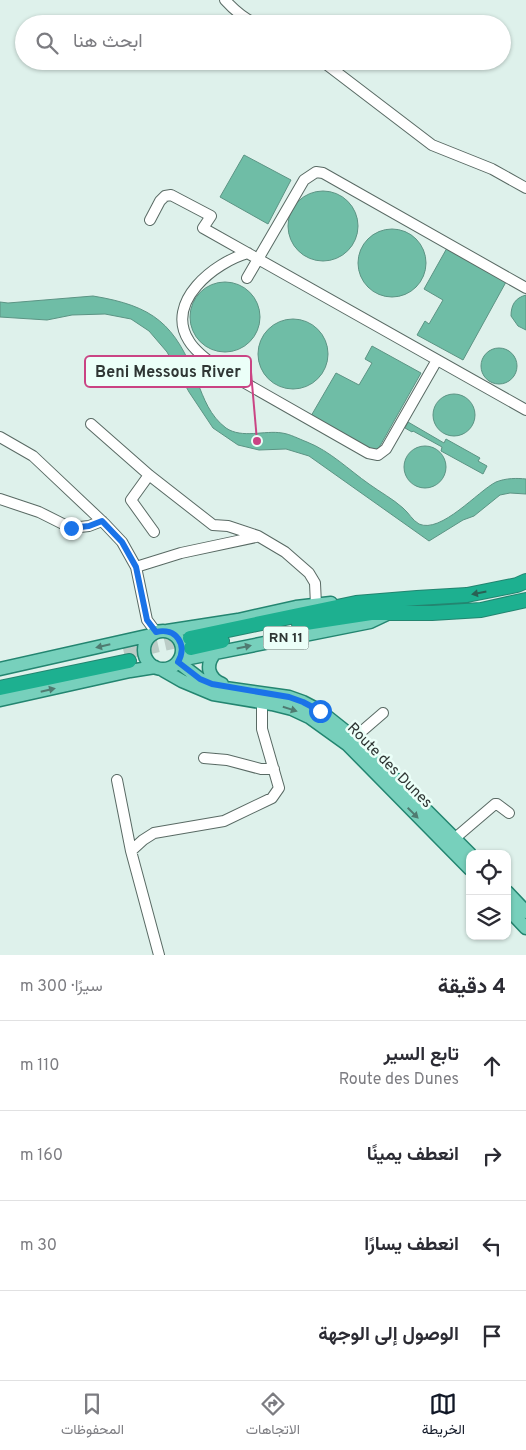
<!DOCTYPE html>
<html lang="ar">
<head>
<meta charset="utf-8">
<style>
	:root { --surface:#fff; --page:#f2f2f3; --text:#2b2b33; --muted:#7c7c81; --line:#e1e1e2; --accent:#111827 }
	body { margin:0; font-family:Overpass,Vazirmatn,sans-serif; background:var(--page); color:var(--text); direction:rtl }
	.controls { position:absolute; right:15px; bottom:15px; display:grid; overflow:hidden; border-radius:10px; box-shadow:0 1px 4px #0004 }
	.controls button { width:45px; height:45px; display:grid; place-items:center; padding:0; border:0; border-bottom:1px solid var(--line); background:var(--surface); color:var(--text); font:25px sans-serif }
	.stop { position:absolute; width:15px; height:15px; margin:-11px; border:4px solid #1a73e8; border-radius:50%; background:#fff }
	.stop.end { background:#1a73e8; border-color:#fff; box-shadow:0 1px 5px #0008 }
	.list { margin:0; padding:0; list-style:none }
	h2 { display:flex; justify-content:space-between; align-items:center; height:65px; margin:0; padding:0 20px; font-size:21px }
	h2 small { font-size:16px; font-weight:400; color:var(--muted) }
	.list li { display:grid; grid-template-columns:32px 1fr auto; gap:15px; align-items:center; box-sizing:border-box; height:90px; padding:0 20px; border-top:1px solid var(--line) }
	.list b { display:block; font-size:19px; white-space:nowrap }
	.list p { margin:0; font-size:16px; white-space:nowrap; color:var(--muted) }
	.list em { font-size:16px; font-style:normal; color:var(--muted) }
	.icon { flex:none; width:28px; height:28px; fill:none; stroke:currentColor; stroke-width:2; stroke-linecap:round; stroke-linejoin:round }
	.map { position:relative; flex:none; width:526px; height:955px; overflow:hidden; direction:ltr }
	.search { position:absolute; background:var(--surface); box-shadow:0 1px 4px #0004; left:15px; right:15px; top:15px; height:55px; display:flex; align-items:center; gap:12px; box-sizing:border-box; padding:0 18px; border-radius:28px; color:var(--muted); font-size:19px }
	.sheet { height:425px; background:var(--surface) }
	nav { display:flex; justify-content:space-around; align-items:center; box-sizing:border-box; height:70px; border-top:1px solid var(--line); background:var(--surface); font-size:14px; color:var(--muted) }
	nav a { display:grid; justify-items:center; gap:2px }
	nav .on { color:var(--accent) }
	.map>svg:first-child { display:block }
	.water { fill:#6fbda6; stroke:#5c9484 }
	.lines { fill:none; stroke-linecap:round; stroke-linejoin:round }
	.highway-tunnel { stroke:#bbccc6; stroke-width:14; stroke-dasharray:14 7; stroke-linecap:butt }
	.minor-casing { stroke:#596a64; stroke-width:12 }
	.major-casing { stroke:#238570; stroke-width:15 }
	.highway-casing { stroke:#238570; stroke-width:16 }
	.minor { stroke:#fff; stroke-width:10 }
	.major { stroke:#77d0bc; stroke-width:12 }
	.highway { stroke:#1db090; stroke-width:14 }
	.oneway { fill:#296154 }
	.oneway2 { fill:#4f7b71 }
	.route { stroke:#1a73e8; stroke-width:6 }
	.labels { text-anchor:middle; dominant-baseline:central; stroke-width:5; stroke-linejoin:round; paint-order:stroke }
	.shield { fill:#ebfff8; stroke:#67726f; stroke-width:1 }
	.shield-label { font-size:14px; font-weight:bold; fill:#2f3634 }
	.street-label { font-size:15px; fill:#2f3634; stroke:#ebfff8 }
	.leader { fill:none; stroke:#ca4484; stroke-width:2 }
	.callout-dot { fill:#ca4484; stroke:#ebfff8; stroke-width:2 }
	.callout { fill:#ebfff8; stroke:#ca4484; stroke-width:2 }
	.callout-label { font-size:16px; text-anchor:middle; font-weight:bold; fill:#2f3634 }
</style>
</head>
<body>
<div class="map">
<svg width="526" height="955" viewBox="0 0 526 955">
	<rect width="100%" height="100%" fill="#def1eb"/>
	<path class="water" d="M244 155 291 180 268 224 220 197Z
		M288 226a35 35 0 1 1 70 0a35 35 0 1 1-70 0Z
		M358 263a34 34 0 1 1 68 0a34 34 0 1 1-68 0Z
		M447 248 506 282 463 360 417 335 425 321 429 324 443 300 424 289Z
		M190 317a35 35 0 1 1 70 0a35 35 0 1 1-70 0Z
		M526 295V330L518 326 511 316C511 305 515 298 526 295Z
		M93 296C154 306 175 324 197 381 204 399 210 416 226 428 242 439 265 430 282 433 290 434 299 439 307 442 330 451 349 470 369 484 380 492 393 499 403 508 409 513 412 520 419 524 441 534 478 491 496 482 506 478 517 478 526 479V494L510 493 500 495 474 516 463 520 429 541 309 456 286 449 259 450 238 445 213 428 189 392 167 352 149 331 131 319 105 314 72 315 47 320 0 317V302L8 303Z
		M258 354a35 35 0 1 1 70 0a35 35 0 1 1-70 0Z
		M372 346 421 373 376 453 311 416 336 373 359 385 372 363 365 359Z
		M481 366a18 18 0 1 1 36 0a18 18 0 1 1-36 0Z
		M433 415a21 21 0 1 1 42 0a21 21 0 1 1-42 0Z
		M408 422 444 443 446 439 480 458 478 461 487 466 483 474 441 451 442 447 413 431 412 432 405 428Z
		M404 467a21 21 0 1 1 42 0a21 21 0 1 1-42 0Z"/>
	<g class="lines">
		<path class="highway-tunnel" d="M124 653 190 638"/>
		<g class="minor-casing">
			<path id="minor" d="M225 0C234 10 243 18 256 24
				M322 61 432 145 492 169 526 188
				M150 220 160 201 165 196 171 195 211 216 203 228 526 410
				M248 253C215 262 164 302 189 341 195 351 207 360 217 367L368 453 378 455 386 449 437 360
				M247 278 304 180 316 172 323 173 526 288
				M91 424 149 475 213 525 228 526 258 536 285 552 309 573 315 583 316 605
				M0 437 33 456 105 524 122 542 136 567 147 620 156 632
				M149 475 131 500 154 532
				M0 499 39 512 71 528 89 526 102 521
				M136 567 181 553 256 537
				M354 738 383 713
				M204 758 227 760 261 769H274
				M117 780 131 851 159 955
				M454 839 495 804H497L509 813
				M131 851 143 840 154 833 224 821 272 798 279 788 262 729V703"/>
		</g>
		<g class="major-casing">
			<path id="major" d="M144 650a19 19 0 1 1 38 0a19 19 0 1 1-38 0Z
				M167 631 238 620 296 607 331 603
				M215 653C205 665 208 678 222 684
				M180 660 370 622 389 613
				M178 662 200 679 212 684 225 688 289 697 303 702 320 711 354 738 470 854
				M0 669 151 635
				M161 669 182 681 213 694 272 704 292 709 309 717 348 745 470 869
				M0 700 130 671 155 667
				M507 892 526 912
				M507 908 526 928"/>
		</g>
		<g class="highway-casing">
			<path id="highway" d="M299 624 371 613H432L481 610 526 600
				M190 638 356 603 417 598 467 595 517 585 526 581
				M191 648 222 641
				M0 688 129 661"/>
		</g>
		<use href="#minor" class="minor"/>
		<use href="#major" class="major"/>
		<use href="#highway" class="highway"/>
	</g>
	<defs><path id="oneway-solid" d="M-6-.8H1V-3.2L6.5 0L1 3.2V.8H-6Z" transform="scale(1.25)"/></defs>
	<use class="oneway" href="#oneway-solid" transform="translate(479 593) rotate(169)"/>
	<g class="oneway2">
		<use href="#oneway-solid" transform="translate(103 646) rotate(167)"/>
		<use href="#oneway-solid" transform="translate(244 647) rotate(-12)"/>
		<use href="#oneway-solid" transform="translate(48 690) rotate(-13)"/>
		<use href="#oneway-solid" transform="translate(290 709) rotate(17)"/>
		<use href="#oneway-solid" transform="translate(413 813) rotate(45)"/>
	</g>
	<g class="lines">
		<path class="route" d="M71 528 89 526 102 521 122 542 136 567 147 620 156 632C176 627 188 645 178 662L200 679 212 684 289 697 303 702 320 711"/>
	</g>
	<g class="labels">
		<rect class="shield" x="263.5" y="626.5" width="45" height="23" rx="4"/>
		<g class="shield-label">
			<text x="286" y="638">RN 11</text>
		</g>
		<g class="street-label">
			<text transform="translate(389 766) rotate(45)">Route des Dunes</text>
		</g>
	</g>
	<path class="leader" d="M257 441L251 372"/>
	<circle class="callout-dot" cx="257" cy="441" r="5"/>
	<rect class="callout" x="85" y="356" width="166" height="31" rx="5"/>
	<g class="callout-label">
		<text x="168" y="377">Beni Messous River</text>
	</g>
</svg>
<div class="controls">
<button><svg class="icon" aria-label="locate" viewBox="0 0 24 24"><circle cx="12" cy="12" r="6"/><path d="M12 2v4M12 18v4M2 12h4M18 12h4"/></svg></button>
<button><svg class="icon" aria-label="layers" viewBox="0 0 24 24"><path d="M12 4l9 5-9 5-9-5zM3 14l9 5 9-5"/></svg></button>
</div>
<div class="stop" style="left:320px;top:711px"></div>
<div class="stop end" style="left:71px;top:528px"></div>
<div class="search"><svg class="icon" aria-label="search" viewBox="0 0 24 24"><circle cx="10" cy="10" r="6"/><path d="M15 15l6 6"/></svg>ابحث هنا</div>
</div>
<section class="sheet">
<h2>4 دقيقة<small>سيرًا · 300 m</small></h2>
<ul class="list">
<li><svg class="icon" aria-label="ahead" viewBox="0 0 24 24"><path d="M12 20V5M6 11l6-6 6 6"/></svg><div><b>تابع السير</b><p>Route des Dunes</p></div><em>110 m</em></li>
<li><svg class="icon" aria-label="right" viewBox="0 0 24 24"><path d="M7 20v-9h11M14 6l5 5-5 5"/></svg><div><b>انعطف يمينًا</b></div><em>160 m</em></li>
<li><svg class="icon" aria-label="left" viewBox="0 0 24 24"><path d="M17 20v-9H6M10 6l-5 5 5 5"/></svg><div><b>انعطف يسارًا</b></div><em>30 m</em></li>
<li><svg class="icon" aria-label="arrive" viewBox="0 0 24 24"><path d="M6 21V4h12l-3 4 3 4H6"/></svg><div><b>الوصول إلى الوجهة</b></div></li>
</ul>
</section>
<nav>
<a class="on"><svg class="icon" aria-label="map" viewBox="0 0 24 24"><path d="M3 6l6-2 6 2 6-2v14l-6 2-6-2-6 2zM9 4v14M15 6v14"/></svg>الخريطة</a>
<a><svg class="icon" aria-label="directions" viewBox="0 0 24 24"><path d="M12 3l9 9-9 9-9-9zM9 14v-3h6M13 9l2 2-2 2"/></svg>الاتجاهات</a>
<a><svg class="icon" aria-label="saved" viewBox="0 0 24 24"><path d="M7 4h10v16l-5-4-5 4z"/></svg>المحفوظات</a>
</nav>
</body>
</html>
